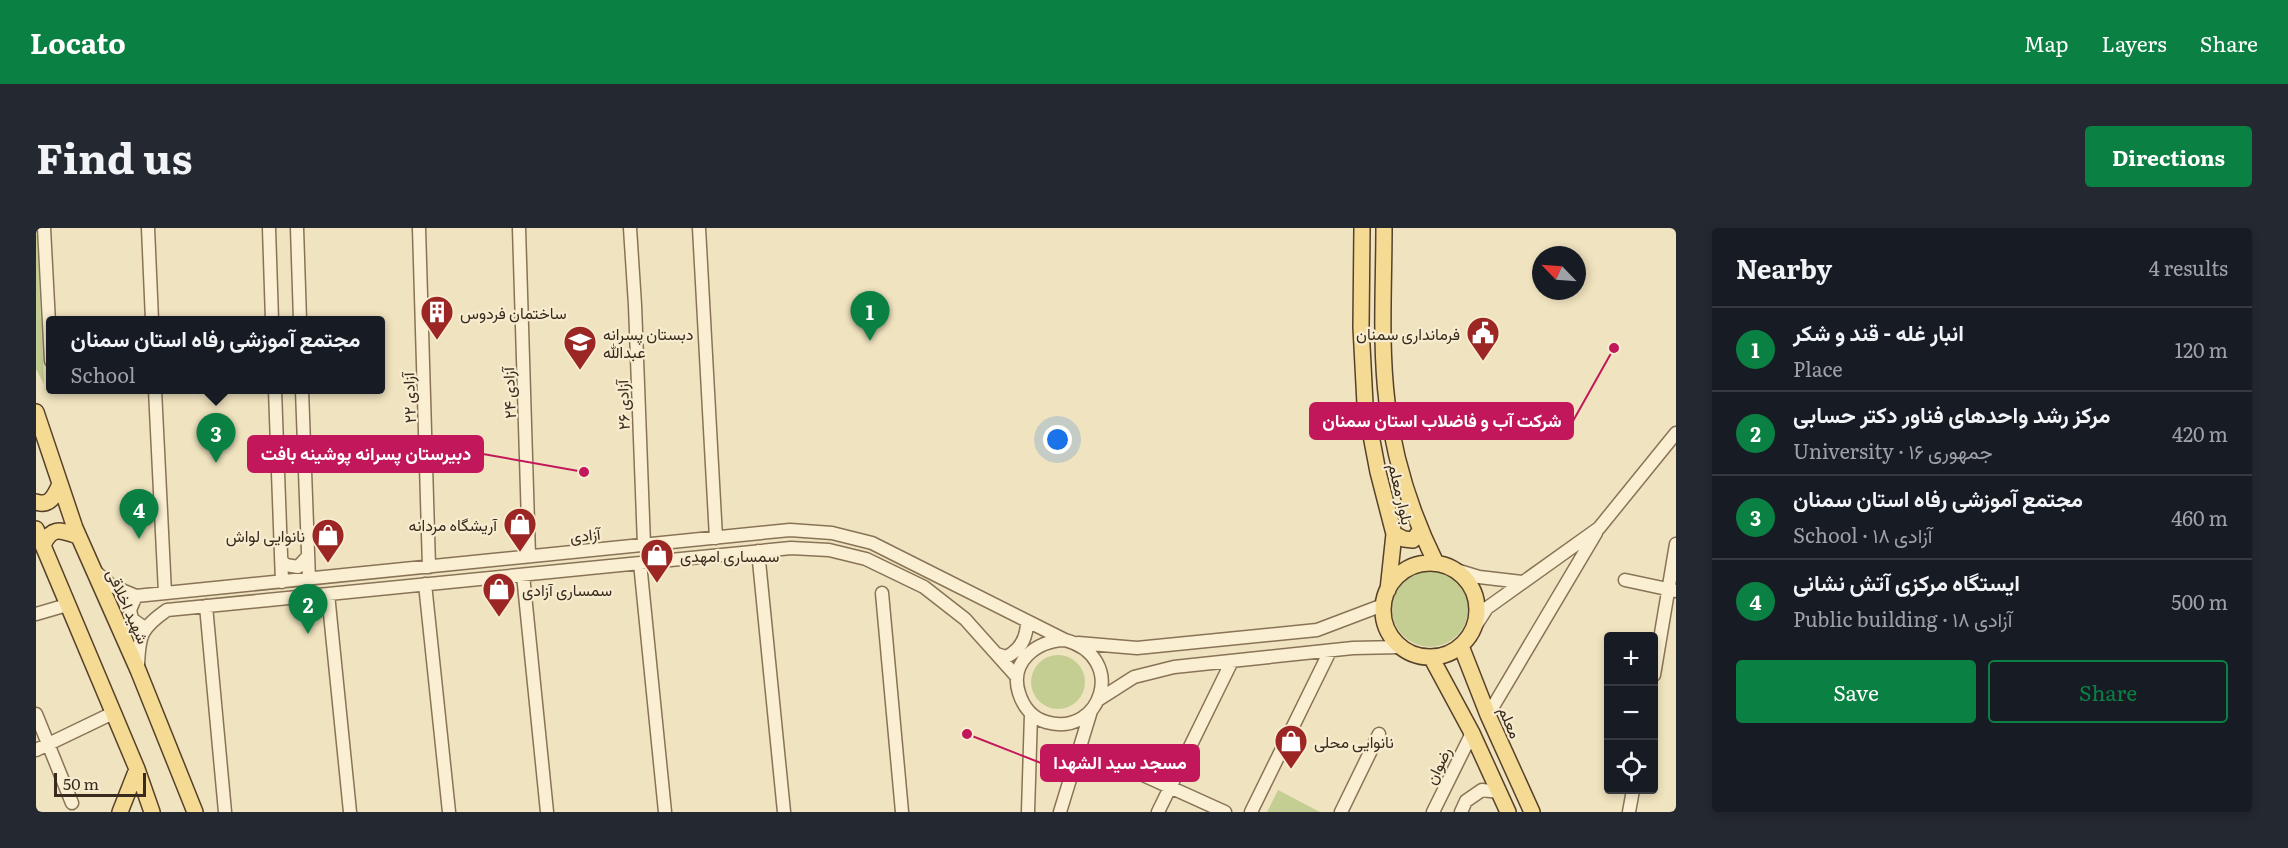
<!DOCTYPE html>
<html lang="en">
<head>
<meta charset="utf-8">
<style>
	:root { --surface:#171b24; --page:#242831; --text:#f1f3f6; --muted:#9ea1a6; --line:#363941; --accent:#0b8043 }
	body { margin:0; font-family:Literata,Vazirmatn,serif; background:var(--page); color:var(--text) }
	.controls { position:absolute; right:18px; bottom:18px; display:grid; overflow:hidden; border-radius:6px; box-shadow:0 3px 9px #0003 }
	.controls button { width:54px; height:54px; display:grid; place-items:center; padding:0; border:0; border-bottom:2px solid var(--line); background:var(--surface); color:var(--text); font:30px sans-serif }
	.compass { position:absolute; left:1496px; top:18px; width:54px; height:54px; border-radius:50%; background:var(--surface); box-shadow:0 3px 9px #0003; rotate:295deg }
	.scale { position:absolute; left:18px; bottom:15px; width:92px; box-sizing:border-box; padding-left:6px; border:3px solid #382a1c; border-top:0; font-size:16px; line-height:21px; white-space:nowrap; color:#382a1c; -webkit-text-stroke:4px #f7eccf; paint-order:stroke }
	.you { position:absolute; left:1022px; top:212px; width:21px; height:21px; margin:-15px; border:4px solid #fff; border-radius:50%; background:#1a73e8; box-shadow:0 0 0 9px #1a73e833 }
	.badge { display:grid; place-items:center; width:39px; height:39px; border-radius:50%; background:var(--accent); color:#fff; font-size:20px; font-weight:700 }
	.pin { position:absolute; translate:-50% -50px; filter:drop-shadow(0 2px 3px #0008) }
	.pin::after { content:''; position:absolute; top:32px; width:21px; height:18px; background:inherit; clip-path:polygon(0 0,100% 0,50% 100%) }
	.popup { position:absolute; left:10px; top:88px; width:339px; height:78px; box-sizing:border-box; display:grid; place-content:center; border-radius:6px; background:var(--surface); filter:drop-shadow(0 2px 4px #0005); font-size:20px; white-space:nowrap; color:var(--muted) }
	.popup b { font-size:22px; color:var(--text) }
	.popup::after { content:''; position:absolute; left:50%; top:100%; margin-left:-12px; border:12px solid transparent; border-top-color:var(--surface) }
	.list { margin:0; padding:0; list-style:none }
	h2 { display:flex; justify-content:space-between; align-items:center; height:78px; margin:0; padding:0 24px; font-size:26px }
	h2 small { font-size:20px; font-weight:400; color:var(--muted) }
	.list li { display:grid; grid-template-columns:39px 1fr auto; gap:18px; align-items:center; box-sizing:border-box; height:84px; padding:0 24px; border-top:2px solid var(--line) }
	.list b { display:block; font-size:22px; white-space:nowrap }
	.list p { margin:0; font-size:20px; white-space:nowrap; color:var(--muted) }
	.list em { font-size:20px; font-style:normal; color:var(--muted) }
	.actions { display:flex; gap:12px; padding:18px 24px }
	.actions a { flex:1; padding:14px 0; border:2px solid var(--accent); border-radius:6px; text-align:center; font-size:21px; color:var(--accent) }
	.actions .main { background:var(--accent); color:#fff }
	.icon { flex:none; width:33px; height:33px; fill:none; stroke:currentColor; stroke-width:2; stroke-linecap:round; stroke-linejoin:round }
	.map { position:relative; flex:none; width:1640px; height:584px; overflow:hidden; border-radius:6px }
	header { display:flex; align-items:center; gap:36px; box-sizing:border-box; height:84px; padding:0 30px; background:var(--accent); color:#fff }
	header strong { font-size:28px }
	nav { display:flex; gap:33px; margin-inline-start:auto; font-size:21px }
	.intro { display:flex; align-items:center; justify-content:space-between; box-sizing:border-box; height:144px; padding:0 36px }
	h1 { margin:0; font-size:42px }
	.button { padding:15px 27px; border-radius:6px; background:var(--accent); color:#fff; font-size:21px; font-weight:700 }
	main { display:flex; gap:36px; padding:0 36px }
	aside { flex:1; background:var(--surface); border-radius:6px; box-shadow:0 3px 9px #0003 }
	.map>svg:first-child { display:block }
	.green { fill:#c5ce92 }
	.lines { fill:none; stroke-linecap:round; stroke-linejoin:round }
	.minor-casing { stroke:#897356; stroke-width:15 }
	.major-casing { stroke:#56412b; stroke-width:18 }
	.minor { stroke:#faefd2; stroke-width:12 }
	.major { stroke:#f5da94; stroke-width:15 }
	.labels { text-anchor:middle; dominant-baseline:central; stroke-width:4.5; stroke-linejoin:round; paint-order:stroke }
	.poi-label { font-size:16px; fill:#382a1c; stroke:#f7eccf; text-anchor:start }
	.street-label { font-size:16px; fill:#382a1c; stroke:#f7eccf }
	.leader { fill:none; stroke:#c2185b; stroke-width:2 }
	.callout-dot { fill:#c2185b; stroke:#f7eccf; stroke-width:2 }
	.callout { fill:#c2185b; stroke:#c2185b; stroke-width:2 }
	.callout-label { font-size:18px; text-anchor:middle; font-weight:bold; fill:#fff }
</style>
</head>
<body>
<header>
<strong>Locato</strong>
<nav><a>Map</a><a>Layers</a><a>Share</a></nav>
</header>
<div class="intro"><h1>Find us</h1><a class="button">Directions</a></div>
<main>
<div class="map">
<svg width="1640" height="584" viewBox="0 0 1640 584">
	<rect width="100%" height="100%" fill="#f0e3bf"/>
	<path class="green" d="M0 7H1L8 156 0 141Z
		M1356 381a38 38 0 1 1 76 0a38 38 0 1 1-76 0Z
		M995 454a27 27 0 1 1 54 0a27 27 0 1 1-54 0Z
		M1242 562 1284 584H1231Z"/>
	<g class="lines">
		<g class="minor-casing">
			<path id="minor" d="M8 0 15 133
				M112 0 116 92
				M233 0 236 92
				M261 0 264 92
				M383 0 393 339
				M483 0 493 328
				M594 0 599 77 608 317
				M663 0 680 310
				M119 162 129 365
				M239 162 246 354
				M266 162 273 351
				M722 323 748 584
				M245 332 250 337 262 339 272 328
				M604 335 629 584
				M1420 342 1443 349 1486 354
				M59 343 76 358 100 368 754 302 796 305 836 315 1029 412C1092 429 1066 510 1010 494 996 490 987 478 983 465 973 434 1000 413 1029 412
				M487 347 511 584
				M1589 352 1640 363
				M389 356 413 584
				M846 365 866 584
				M292 366 314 584
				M100 368 94 382 96 391 110 401
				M170 378 189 584
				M0 386 31 377
				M1435 405 1451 380 1563 300 1640 205
				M1042 415 1101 420 1281 402 1347 377
				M961 426 970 429C985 422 991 409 991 393
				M102 438C103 407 105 400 131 382L755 320 793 322 830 331 888 359 929 391 981 449
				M1618 447 1640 316
				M1062 472 1098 449 1138 439 1317 420 1365 419
				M0 486 36 575
				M1452 487 1560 305
				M0 522 77 485
				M1076 533 1189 584
				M992 584 995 486
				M1024 584 1055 483
				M1122 584 1196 433
				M1215 584 1294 423
				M1305 584 1343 506
				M1397 584 1436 505
				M1425 584 1430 573 1446 562 1463 564
				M1593 584 1597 562"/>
		</g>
		<g class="major-casing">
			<path id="major" d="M1326 0 1325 99 1329 176 1342 244 1358 306 1352 362
				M1348 0C1348 57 1344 117 1351 174 1358 229 1375 285 1400 335
				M0 184 39 300 102 442 159 584
				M0 274C14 279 19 267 24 256
				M0 301 101 541 116 584
				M1358 306 1368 311 1377 312 1384 303
				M7 317C16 298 24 302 42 308
				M1347 382a47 47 0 1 1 94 0a47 47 0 1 1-94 0Z
				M1425 418 1452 487 1496 584
				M1395 429 1436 505 1472 584
				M84 584 101 541"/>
		</g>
		<use href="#minor" class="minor"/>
		<use href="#major" class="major"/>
	</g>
	<defs>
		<g id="building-pin" transform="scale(1.725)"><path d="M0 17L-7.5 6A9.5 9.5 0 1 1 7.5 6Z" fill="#9b2624" stroke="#f7eccf"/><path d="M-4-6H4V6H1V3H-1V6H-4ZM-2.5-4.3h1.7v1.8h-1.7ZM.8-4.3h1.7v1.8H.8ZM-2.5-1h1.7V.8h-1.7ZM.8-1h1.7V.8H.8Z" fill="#fff"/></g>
		<g id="civic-pin" transform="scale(1.725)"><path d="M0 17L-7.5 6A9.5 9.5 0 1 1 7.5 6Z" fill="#9b2624" stroke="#f7eccf"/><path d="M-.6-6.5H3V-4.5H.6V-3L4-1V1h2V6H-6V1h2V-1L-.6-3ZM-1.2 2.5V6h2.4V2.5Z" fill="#fff"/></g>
		<g id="school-pin" transform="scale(1.725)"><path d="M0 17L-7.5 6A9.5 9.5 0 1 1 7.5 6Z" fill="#9b2624" stroke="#f7eccf"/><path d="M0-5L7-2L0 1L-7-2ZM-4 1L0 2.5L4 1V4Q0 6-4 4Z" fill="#fff"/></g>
		<g id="shop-pin" transform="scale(1.725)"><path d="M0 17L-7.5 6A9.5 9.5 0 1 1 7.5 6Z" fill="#9b2624" stroke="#f7eccf"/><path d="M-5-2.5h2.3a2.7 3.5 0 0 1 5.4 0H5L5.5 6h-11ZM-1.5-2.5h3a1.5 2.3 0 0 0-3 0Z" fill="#fff"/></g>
	</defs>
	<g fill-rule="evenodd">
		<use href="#building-pin" x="401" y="84"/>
		<use href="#civic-pin" x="1447" y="105"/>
		<use href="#school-pin" x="544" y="114"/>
		<use href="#shop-pin" x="484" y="296"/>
		<use href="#shop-pin" x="292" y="307"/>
		<use href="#shop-pin" x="621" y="327"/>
		<use href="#shop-pin" x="463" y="361"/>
		<use href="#shop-pin" x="1255" y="513"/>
	</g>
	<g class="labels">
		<g class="poi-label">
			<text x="424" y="84">ساختمان فردوس</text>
			<text x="567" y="105">دبستان پسرانه<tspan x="567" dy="18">عبدالله</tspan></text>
			<text x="1424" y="105" text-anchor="end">فرمانداری سمنان</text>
			<text x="461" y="296" text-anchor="end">آریشگاه مردانه</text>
			<text x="269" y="307" text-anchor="end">نانوایی لواش</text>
			<text x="644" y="327">سمساری امهدی</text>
			<text x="486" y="361">سمساری آزادی</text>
			<text x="1278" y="513">نانوایی محلی</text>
		</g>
		<g class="street-label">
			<text transform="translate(472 165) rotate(-92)">آزادی ۲۴</text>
			<text transform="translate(372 170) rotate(-92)">آزادی ۲۲</text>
			<text transform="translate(586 177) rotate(-92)">آزادی ۲۶</text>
			<text transform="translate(1366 266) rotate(77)">بلوار معلم</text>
			<text transform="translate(549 306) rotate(-6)">آزادی</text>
			<text transform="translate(93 378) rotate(66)">شهید اخلاقی</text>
			<text transform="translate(1475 494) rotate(66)">معلم</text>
			<text transform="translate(1401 537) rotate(-64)">رضوان</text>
		</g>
	</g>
	<path class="leader" d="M1578 120L1537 193M548 244L447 226M931 506L1005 535"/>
	<g class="callout-dot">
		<circle cx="1578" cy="120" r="6"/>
		<circle cx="548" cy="244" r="6"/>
		<circle cx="931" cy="506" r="6"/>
	</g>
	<g class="callout">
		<rect x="1274" y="175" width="263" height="36" rx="6"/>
		<rect x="212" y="208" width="235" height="36" rx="6"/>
		<rect x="1005" y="517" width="158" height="36" rx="6"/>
	</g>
	<g class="callout-label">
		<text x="1406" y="199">شرکت آب و فاضلاب استان سمنان</text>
		<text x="330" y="232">دبیرستان پسرانه پوشینه بافت</text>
		<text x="1084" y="541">مسجد سید الشهدا</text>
	</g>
</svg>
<div class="controls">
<button>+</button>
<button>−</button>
<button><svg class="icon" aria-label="locate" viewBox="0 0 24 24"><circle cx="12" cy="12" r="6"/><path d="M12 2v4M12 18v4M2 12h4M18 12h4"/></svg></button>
</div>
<svg class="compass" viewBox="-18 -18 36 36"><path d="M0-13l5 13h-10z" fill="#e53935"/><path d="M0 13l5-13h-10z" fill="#9ea1a6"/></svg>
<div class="scale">50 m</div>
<div class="you"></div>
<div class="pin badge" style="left:834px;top:113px">1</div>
<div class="pin badge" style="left:272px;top:406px">2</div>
<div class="pin badge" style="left:180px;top:235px">3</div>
<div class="popup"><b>مجتمع آموزشی رفاه استان سمنان</b>School</div>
<div class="pin badge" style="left:103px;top:311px">4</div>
</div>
<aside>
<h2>Nearby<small>4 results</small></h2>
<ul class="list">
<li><span class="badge">1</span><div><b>انبار غله - قند و شکر</b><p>Place</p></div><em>120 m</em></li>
<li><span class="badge">2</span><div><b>مرکز رشد واحدهای فناور دکتر حسابی</b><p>University · جمهوری ۱۶</p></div><em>420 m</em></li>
<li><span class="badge">3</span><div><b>مجتمع آموزشی رفاه استان سمنان</b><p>School · آزادی ۱۸</p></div><em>460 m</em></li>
<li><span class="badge">4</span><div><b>ایستگاه مرکزی آتش نشانی</b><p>Public building · آزادی ۱۸</p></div><em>500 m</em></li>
</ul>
<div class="actions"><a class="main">Save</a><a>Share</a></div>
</aside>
</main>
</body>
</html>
